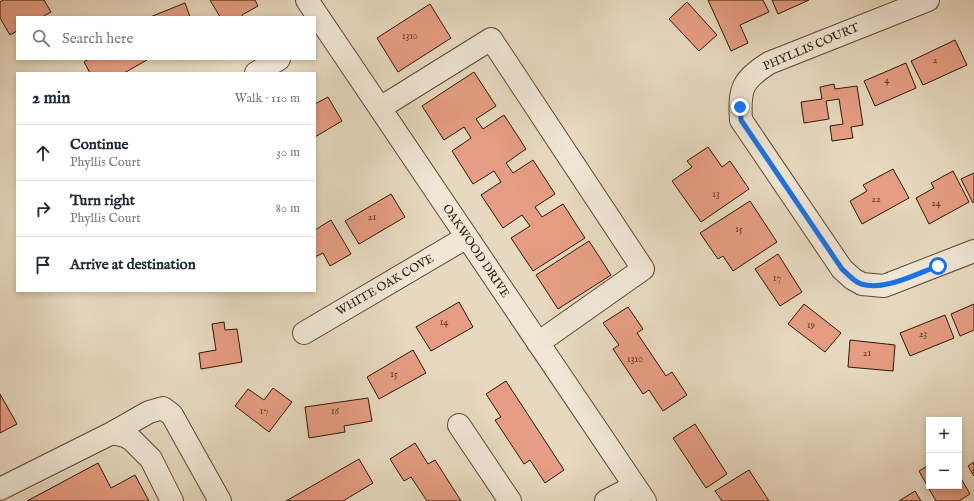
<!DOCTYPE html>
<html lang="en">
<head>
<meta charset="utf-8">
<style>
	:root { --surface:#fff; --page:#f2f2f3; --text:#1f2937; --muted:#747a83; --line:#e0e1e3 }
	body { margin:0; font-family:"IM FELL English",serif; background:var(--page); color:var(--text) }
	.controls { position:absolute; right:12px; bottom:12px; display:grid; overflow:hidden; border-radius:0px; box-shadow:0 2px 6px #0003 }
	.controls button { width:36px; height:36px; display:grid; place-items:center; padding:0; border:0; border-bottom:1px solid var(--line); background:var(--surface); color:var(--text); font:20px sans-serif }
	.stop { position:absolute; width:12px; height:12px; margin:-9px; border:3px solid #1a73e8; border-radius:50%; background:#fff }
	.stop.end { background:#1a73e8; border-color:#fff; box-shadow:0 1px 4px #0008 }
	.list { margin:0; padding:0; list-style:none }
	h2 { display:flex; justify-content:space-between; align-items:center; height:52px; margin:0; padding:0 16px; font-size:17px }
	h2 small { font-size:13px; font-weight:400; color:var(--muted) }
	.list li { display:grid; grid-template-columns:26px 1fr auto; gap:12px; align-items:center; box-sizing:border-box; height:56px; padding:0 16px; border-top:1px solid var(--line) }
	.list b { display:block; font-size:15px; white-space:nowrap }
	.list p { margin:0; font-size:13px; white-space:nowrap; color:var(--muted) }
	.list em { font-size:13px; font-style:normal; color:var(--muted) }
	.icon { flex:none; width:22px; height:22px; fill:none; stroke:currentColor; stroke-width:2; stroke-linecap:round; stroke-linejoin:round }
	.map { position:relative; flex:none; width:974px; height:501px; overflow:hidden }
	.search { position:absolute; background:var(--surface); box-shadow:0 2px 6px #0003; left:16px; top:16px; width:300px; height:44px; display:flex; align-items:center; gap:10px; box-sizing:border-box; padding:0 14px; border-radius:0px; color:var(--muted); font-size:15px }
	.panel { position:absolute; background:var(--surface); box-shadow:0 2px 6px #0003; left:16px; top:72px; width:300px; height:220px; border-radius:0px }
	.map>svg:first-child { display:block }
	.building { fill:#e69d83; stroke:#2f1903 }
	.lines { fill:none; stroke-linecap:round; stroke-linejoin:round }
	.minor-casing { stroke:#5d4932; stroke-width:24 }
	.minor { stroke:#efe6d5; stroke-width:22 }
	.route { stroke:#1a73e8; stroke-width:5 }
	.labels { text-anchor:middle; dominant-baseline:central; stroke-width:3; stroke-linejoin:round; paint-order:stroke }
	.number-label { font-size:10px; fill:#5d3a23 }
	.street-label { font-size:12px; fill:#2f1903; stroke:#efe6d5 }
</style>
</head>
<body>
<div class="map">
<svg width="974" height="501" viewBox="0 0 974 501">
	<rect width="100%" height="100%" fill="#e7d9bf"/>
	<filter id="stains"><feTurbulence type="fractalNoise" baseFrequency=".005" numOctaves="4"/><feColorMatrix values="0 0 0 0 .2 0 0 0 0 .09 0 0 0 0 .02 0 0 0 .5 -.17"/></filter>
	<radialGradient id="worn" r=".72"><stop offset=".6" stop-color="#630" stop-opacity="0"/><stop offset="1" stop-color="#630" stop-opacity=".3"/></radialGradient>
	<path class="building" d="M3 0H44L51 12 42 17H17V31L10 35 0 18V2Z
		M210 0H255L258 6 242 15 243 17H220Z
		M708 0H763L769 12 740 25 748 43 731 51Z
		M772 0H809L778 14Z
		M687 2 717 35 699 51 669 19Z
		M185 3 190 17H150Z
		M430 4 451 38 398 72 377 38Z
		M955 40 967 65 923 85 911 61Z
		M89 59H146L147 60 124 73H90L84 62Z
		M906 63 916 88 875 106 864 81Z
		M474 72 496 106 476 119 483 129 504 115 526 149 506 163 513 173 533 160 555 194 535 207 542 217 563 204 585 238 533 271 511 238 530 226 522 215 503 228 481 195 501 182 494 171 473 184 452 151 471 138 464 127 444 140 422 106Z
		M834 84 835 89 857 86 863 125 851 127 853 138 832 141 830 126 843 124 839 99 826 101 829 119 804 123 801 102 822 99 820 87Z
		M328 97 342 121 315 137V104Z
		M708 147 722 167 730 161 749 189 701 222 672 181 692 167 687 161Z
		M893 169 909 198 862 224 850 201 867 191 863 185Z
		M953 171 969 202 929 224 916 198 934 188 931 183Z
		M974 173V202L973 203 961 179Z
		M391 194 405 217 359 244 345 221Z
		M750 201 777 242 733 271 723 256 718 259 700 233Z
		M331 220 351 254 330 266 323 253 315 257V230Z
		M589 241 611 275 558 309 536 275Z
		M778 254 802 292 780 306 755 269Z
		M459 302 473 327 431 351 416 327Z
		M804 304 841 333 825 352 788 324Z
		M974 304V330L960 336 951 314Z
		M628 307 643 329 637 333 666 376 672 372 687 395 663 411 649 390 643 394 613 349 619 345 603 323Z
		M945 315 954 338 910 356 900 333Z
		M224 322 225 330 237 329 242 362 201 369 199 353 216 350 212 324Z
		M850 340 895 345 893 371 848 367Z
		M413 350 426 373 379 399 367 377Z
		M506 381 564 470 545 483 530 460 524 464 495 420 501 417 486 394Z
		M273 388 292 402 269 432 235 406 248 389 264 400Z
		M0 394 17 424 0 433Z
		M368 398 372 421 344 426 345 432 309 438 305 407Z
		M695 424 727 474 706 488 673 438Z
		M415 443 428 464 435 460 461 501H427L411 477 404 481 390 459Z
		M359 459 373 483 343 501H286Z
		M974 462V476L968 466Z
		M98 463 111 488 135 475 149 501H27Z
		M929 465V486H959V475L970 494 959 501H936L919 471Z
		M749 470 769 501H722L715 491Z
		M915 491 921 501H899Z"/>
	<g class="lines">
		<g class="minor-casing">
			<path id="minor" d="M307 0 645 501
				M928 0 769 63C742 80 739 89 741 120L842 269 853 279 862 284 884 286 974 251
				M256 73 279 59
				M380 108 491 39 643 269 538 343
				M304 333 467 237
				M459 425 510 501
				M0 489 112 433
				M172 501 151 459 132 440 125 436 112 433 149 412 163 408 172 415 220 501
				M606 501 635 486"/>
		</g>
		<use href="#minor" class="minor"/>
	</g>
	<g class="lines">
		<path class="route" d="M740 107 741 120 842 269C848 274 853 281 861 284 885 291 916 274 938 266"/>
	</g>
	<g class="labels">
		<g class="number-label">
			<text x="410" y="36">1310</text>
			<text x="935" y="60">2</text>
			<text x="887" y="80">4</text>
			<text x="716" y="194">13</text>
			<text x="876" y="199">22</text>
			<text x="936" y="203">24</text>
			<text x="372" y="217">21</text>
			<text x="739" y="229">15</text>
			<text x="777" y="278">17</text>
			<text x="444" y="322">14</text>
			<text x="811" y="325">19</text>
			<text x="923" y="334">23</text>
			<text x="867" y="353">21</text>
			<text x="635" y="359">1310</text>
			<text x="394" y="374">15</text>
			<text x="264" y="411">17</text>
			<text x="335" y="411">16</text>
		</g>
		<g class="street-label">
			<text transform="translate(811 47) rotate(-23)">PHYLLIS COURT</text>
			<text transform="translate(476 251) rotate(56)">OAKWOOD DRIVE</text>
			<text transform="translate(385 285) rotate(-30)">WHITE OAK COVE</text>
		</g>
	</g>
	<rect width="100%" height="100%" filter="url(#stains)"/>
	<rect width="100%" height="100%" fill="url(#worn)"/>
</svg>
<div class="controls">
<button>+</button>
<button>−</button>
</div>
<div class="stop" style="left:938px;top:266px"></div>
<div class="stop end" style="left:740px;top:107px"></div>
<div class="search"><svg class="icon" aria-label="search" viewBox="0 0 24 24"><circle cx="10" cy="10" r="6"/><path d="M15 15l6 6"/></svg>Search here</div>
<section class="panel">
<h2>2 min<small>Walk · 110 m</small></h2>
<ul class="list">
<li><svg class="icon" aria-label="ahead" viewBox="0 0 24 24"><path d="M12 20V5M6 11l6-6 6 6"/></svg><div><b>Continue</b><p>Phyllis Court</p></div><em>30 m</em></li>
<li><svg class="icon" aria-label="right" viewBox="0 0 24 24"><path d="M7 20v-9h11M14 6l5 5-5 5"/></svg><div><b>Turn right</b><p>Phyllis Court</p></div><em>80 m</em></li>
<li><svg class="icon" aria-label="arrive" viewBox="0 0 24 24"><path d="M6 21V4h12l-3 4 3 4H6"/></svg><div><b>Arrive at destination</b></div></li>
</ul>
</section>
</div>
</body>
</html>
